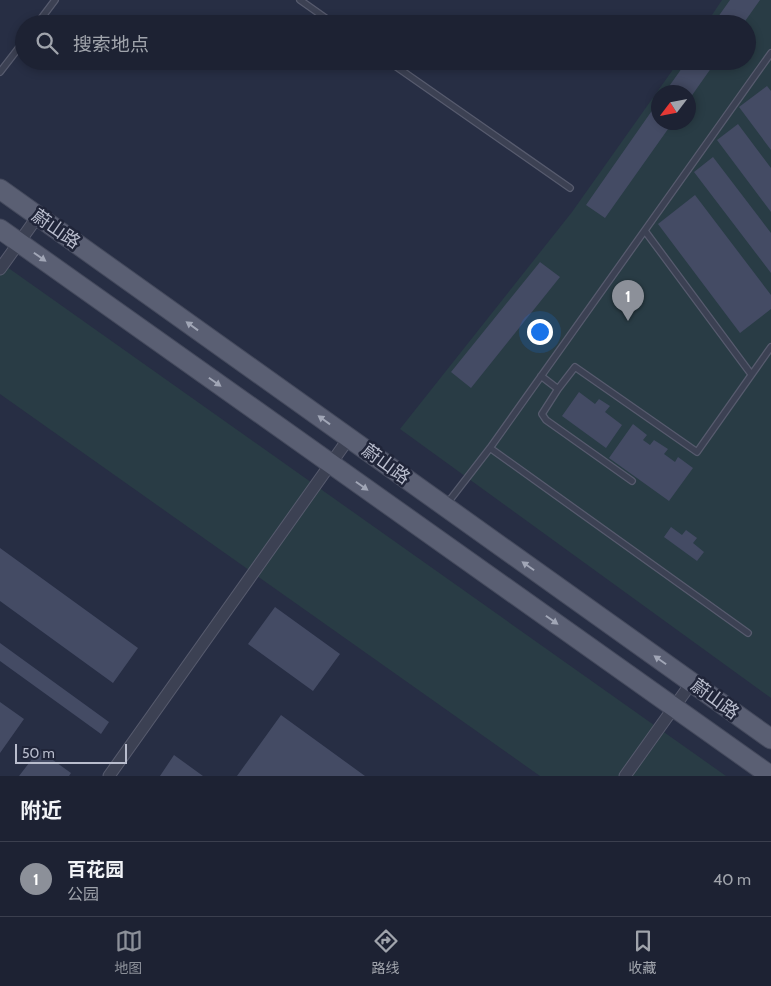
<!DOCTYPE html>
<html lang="zh">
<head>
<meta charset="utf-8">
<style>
	:root { --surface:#1d2233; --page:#2a2f3f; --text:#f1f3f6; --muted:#a0a4ac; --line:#3b3f4e; --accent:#8c9099 }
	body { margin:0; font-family:Cabin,"Noto Sans SC",sans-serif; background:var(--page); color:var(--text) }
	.compass { position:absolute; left:651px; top:85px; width:45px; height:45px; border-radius:50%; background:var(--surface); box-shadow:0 2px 8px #0003; rotate:238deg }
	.scale { position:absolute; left:15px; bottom:12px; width:112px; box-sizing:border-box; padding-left:5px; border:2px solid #b9bdcd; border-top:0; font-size:14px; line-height:18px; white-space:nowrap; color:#b9bdcd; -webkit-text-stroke:4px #202539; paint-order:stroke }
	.you { position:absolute; left:539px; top:331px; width:18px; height:18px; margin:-12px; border:4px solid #fff; border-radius:50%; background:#1a73e8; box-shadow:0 0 0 8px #1a73e833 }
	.badge { display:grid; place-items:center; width:32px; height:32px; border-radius:50%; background:var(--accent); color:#fff; font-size:16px; font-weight:700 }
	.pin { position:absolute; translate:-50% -41px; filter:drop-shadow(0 1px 2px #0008) }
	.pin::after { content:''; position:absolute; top:26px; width:18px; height:15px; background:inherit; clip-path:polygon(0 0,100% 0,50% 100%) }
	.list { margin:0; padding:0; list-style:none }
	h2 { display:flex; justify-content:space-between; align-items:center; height:65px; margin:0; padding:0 20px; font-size:21px }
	h2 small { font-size:16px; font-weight:400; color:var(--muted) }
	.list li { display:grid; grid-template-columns:32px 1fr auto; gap:15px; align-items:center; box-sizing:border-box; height:75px; padding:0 20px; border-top:1px solid var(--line) }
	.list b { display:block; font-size:19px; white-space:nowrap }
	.list p { margin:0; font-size:16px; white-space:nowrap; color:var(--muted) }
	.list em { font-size:16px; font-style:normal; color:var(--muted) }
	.icon { flex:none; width:28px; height:28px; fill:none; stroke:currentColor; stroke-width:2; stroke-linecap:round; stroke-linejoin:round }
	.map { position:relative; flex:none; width:771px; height:776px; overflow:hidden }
	.search { position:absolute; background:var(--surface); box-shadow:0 2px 8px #0003; left:15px; right:15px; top:15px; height:55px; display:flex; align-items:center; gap:12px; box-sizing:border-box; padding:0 18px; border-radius:28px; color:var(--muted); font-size:19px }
	.sheet { height:140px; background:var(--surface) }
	nav { display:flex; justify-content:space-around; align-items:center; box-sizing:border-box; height:70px; border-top:1px solid var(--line); background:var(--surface); font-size:14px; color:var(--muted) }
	nav a { display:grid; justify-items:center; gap:2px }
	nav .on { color:var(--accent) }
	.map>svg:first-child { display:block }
	.green { fill:#293c45; fill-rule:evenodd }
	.building { fill:#444b64 }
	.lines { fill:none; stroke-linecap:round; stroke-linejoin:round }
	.lane-casing { stroke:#575b6e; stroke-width:8 }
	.street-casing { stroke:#575b6e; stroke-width:13 }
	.primary-casing { stroke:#454a5d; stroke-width:21 }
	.lane { stroke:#3c4153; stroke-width:5.5 }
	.street { stroke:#3c4153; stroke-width:11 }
	.primary { stroke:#5a5f73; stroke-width:19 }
	.oneway { fill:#a1a6b6 }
	.labels { text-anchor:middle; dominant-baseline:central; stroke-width:5; stroke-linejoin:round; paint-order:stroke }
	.street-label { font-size:18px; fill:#b9bdcd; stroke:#202539 }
</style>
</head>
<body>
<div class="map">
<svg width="771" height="776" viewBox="0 0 771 776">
	<rect width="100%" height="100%" fill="#272e44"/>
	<path class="green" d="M722 0H771V698L400 429 572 212 679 61H747V24H706ZM658 92H688V122H658Z
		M0 262 726 776H540L0 394Z"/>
	<path class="building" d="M730 0H760L743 24H713Z
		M687 61H710L714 64 688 101V92H665Z
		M767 86 771 91V150L739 107Z
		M658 102V122H673L605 218 586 205Z
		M738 124 771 168V212L717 140Z
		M713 157 771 233V273L694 172Z
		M695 195 771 295V309L740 333 658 224Z
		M540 262 560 277 471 388 451 372Z
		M579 392 595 404 599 399 610 406 605 412 622 425 606 448 562 416Z
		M633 424 647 435 643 440 650 445 654 440 668 449 664 454 675 462 678 457 693 468 669 501 609 458Z
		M671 527 682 535 686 530 697 538 693 543 704 552 697 561 664 537Z
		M0 548 138 648 113 683 0 601Z
		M275 607 340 654 313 691 248 644Z
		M0 643 109 722 101 734 0 661Z
		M0 702 24 719 0 753Z
		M281 715 365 776H237Z
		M39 750 71 773 69 776H19Z
		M174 755 203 776H160Z"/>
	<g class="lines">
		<g class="lane-casing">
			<path id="lane" d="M300 0 334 24
				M37 24 55 0
				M388 61 570 188
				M0 72 24 41
				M645 231 751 374
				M541 376 558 389 575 367 697 452 771 347
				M558 389 542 414 546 420 632 481
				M490 448 748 633
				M446 505 490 448 771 53"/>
		</g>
		<g class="street-casing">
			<path id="street" d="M0 269 38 216
				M109 776 349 438
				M625 776 692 682"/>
		</g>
		<g class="primary-casing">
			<path id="primary" d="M0 189 771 739
				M0 229 771 776"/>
		</g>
		<use href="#lane" class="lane"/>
		<use href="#street" class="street"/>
		<use href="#primary" class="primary"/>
	</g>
	<defs><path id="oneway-solid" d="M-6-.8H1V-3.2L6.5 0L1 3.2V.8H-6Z" transform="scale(1.25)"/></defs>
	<g class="oneway">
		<use href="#oneway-solid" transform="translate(40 257) rotate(35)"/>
		<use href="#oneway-solid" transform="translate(192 326) rotate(-144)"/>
		<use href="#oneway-solid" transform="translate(215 382) rotate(35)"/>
		<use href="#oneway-solid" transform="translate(324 420) rotate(-144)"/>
		<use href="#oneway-solid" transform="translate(362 486) rotate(35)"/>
		<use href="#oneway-solid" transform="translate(528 566) rotate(-145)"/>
		<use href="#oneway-solid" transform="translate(552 620) rotate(35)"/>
		<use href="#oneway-solid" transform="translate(660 660) rotate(-145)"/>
	</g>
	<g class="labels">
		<g class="street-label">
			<text transform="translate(56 229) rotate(35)">蔚山路</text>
			<text transform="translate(386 464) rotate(36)">蔚山路</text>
			<text transform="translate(715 699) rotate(36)">蔚山路</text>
		</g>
	</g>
</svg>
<svg class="compass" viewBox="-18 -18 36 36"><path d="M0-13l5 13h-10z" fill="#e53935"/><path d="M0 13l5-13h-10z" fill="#a0a4ac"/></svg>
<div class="scale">50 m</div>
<div class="you"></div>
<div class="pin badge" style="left:628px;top:321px">1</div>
<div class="search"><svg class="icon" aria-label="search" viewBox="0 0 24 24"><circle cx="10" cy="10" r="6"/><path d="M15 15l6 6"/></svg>搜索地点</div>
</div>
<section class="sheet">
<h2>附近<small></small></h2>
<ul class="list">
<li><span class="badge">1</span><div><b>百花园</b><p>公园</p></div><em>40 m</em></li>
</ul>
</section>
<nav>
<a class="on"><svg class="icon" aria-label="map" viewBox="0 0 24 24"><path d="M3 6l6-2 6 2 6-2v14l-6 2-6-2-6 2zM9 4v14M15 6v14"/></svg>地图</a>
<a><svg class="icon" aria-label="directions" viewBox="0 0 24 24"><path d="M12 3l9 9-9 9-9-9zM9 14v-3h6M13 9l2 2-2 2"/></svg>路线</a>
<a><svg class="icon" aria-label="saved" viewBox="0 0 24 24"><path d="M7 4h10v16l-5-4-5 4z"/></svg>收藏</a>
</nav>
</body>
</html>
